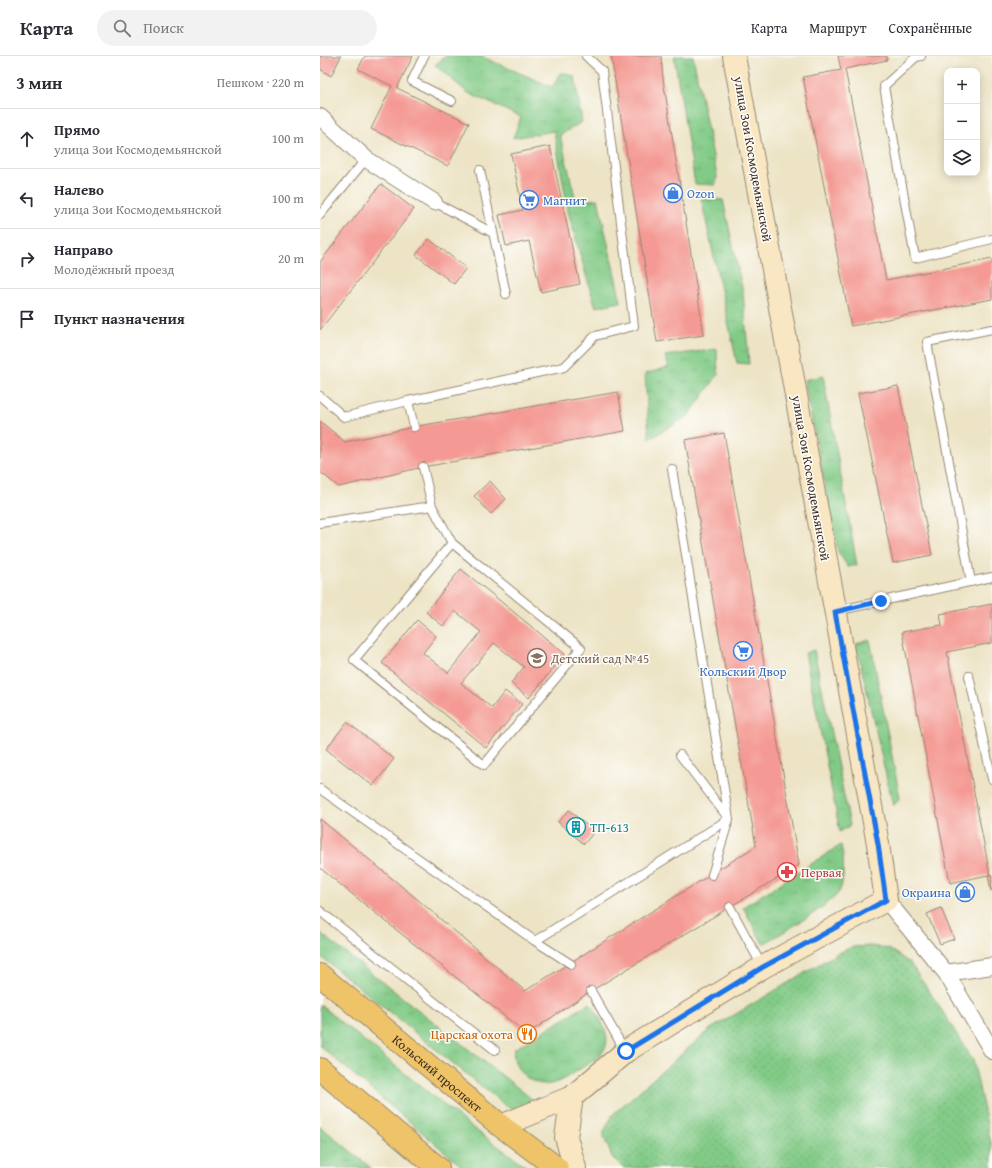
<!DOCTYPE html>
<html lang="ru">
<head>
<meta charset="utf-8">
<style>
	:root { --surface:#fff; --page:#f2f2f3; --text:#2b2b33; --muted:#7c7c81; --line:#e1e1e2 }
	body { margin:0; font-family:"Gentium Book Plus",serif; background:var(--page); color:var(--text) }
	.controls { position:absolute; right:12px; top:12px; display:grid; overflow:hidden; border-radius:8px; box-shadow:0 2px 10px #0003 }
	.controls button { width:36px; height:36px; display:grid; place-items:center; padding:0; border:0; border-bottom:1px solid var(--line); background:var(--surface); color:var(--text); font:20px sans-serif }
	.stop { position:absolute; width:12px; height:12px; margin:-9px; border:3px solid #1a73e8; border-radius:50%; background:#fff }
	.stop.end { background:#1a73e8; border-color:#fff; box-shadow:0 1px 4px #0008 }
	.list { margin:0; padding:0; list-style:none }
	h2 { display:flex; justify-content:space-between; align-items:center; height:52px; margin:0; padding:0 16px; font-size:17px }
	h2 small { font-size:13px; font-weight:400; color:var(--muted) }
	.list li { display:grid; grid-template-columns:26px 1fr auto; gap:12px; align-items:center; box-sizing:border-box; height:60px; padding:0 16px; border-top:1px solid var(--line) }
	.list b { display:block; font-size:15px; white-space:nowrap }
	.list p { margin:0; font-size:13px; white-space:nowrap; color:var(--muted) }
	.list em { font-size:13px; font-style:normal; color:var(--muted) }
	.icon { flex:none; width:22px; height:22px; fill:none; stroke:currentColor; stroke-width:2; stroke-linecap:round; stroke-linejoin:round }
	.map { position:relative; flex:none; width:672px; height:1112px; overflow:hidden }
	header { display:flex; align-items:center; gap:24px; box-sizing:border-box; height:56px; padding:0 20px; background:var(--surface); border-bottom:1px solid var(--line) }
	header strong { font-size:19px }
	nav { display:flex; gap:22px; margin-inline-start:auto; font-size:14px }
	.search { width:280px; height:36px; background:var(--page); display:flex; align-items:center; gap:10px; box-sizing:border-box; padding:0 14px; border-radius:22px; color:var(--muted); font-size:15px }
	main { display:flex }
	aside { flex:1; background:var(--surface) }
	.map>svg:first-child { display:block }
	.grass { fill:url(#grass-tufts); stroke:#5e7a52 }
	.park { fill:url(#park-dots); stroke:#5e7a52 }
	.building { fill:#f49993 }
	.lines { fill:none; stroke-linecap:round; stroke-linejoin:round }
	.lane-casing { stroke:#948772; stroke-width:10 }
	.street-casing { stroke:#948772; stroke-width:18 }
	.secondary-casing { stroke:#948772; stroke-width:24 }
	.primary-casing { stroke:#948772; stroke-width:24 }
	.lane { stroke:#fff; stroke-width:8 }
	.street { stroke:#fff; stroke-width:16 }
	.secondary { stroke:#f9e7c3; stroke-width:22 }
	.primary { stroke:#efc469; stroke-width:22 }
	.route { stroke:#1a73e8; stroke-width:5 }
	.labels { text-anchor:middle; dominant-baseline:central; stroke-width:3; stroke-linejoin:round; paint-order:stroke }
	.street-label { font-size:13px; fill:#3b2a1e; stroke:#fdfcf7 }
	.shop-label { font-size:13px; fill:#366cbe; stroke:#fdfcf7; text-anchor:start }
	.education-label { font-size:13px; fill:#785e54; stroke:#fdfcf7; text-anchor:start }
	.culture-label { font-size:13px; fill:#0d838f; stroke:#fdfcf7; text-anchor:start }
	.health-label { font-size:13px; fill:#be3a42; stroke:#fdfcf7; text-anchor:start }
	.food-label { font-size:13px; fill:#c56008; stroke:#fdfcf7; text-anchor:end }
</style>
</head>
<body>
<header>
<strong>Карта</strong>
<div class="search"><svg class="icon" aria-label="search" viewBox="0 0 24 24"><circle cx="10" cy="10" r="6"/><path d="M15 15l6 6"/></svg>Поиск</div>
<nav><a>Карта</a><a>Маршрут</a><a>Сохранённые</a></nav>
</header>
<main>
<aside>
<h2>3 мин<small>Пешком · 220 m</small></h2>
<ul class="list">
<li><svg class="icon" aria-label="ahead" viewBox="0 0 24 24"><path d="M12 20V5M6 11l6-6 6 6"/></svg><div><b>Прямо</b><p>улица Зои Космодемьянской</p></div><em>100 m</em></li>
<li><svg class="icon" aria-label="left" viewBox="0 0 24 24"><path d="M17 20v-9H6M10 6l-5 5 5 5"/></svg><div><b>Налево</b><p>улица Зои Космодемьянской</p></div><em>100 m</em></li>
<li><svg class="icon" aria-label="right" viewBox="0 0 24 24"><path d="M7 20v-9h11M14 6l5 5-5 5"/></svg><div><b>Направо</b><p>Молодёжный проезд</p></div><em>20 m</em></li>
<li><svg class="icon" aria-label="arrive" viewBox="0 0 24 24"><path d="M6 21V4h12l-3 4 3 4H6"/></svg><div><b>Пункт назначения</b></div></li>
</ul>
</aside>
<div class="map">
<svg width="672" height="1112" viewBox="0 0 672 1112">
	<defs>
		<pattern id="grass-tufts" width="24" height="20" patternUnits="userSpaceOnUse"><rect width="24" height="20" fill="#82cb87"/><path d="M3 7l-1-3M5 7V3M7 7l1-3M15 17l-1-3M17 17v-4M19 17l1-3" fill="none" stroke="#71ae74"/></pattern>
		<pattern id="park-dots" width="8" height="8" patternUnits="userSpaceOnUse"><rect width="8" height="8" fill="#82cb87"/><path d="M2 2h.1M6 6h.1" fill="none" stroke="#71ae74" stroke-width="1.8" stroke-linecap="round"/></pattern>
	</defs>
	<rect width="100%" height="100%" fill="#fdfcf7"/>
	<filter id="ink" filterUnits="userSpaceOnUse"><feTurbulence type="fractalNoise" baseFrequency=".025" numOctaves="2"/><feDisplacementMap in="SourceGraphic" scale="8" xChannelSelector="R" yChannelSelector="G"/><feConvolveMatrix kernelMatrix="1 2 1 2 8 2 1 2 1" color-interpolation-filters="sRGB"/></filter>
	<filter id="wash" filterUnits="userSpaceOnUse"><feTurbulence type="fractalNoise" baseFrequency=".012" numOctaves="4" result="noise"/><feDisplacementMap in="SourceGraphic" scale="16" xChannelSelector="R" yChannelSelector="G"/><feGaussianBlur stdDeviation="0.9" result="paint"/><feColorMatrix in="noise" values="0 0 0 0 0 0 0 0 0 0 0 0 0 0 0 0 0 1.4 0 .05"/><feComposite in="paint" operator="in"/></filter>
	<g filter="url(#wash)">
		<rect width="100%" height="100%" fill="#ede4c6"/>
		<path class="grass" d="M126 0H163L165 2 232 31 242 16 255 21 262 66 240 79 256 145 278 143 301 246 276 251 270 233 248 155 234 75 193 82 201 61 148 37 115 9Z
			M354 0H373L397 120 395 129 375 128Z
			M381 142 403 144 423 236 429 308 417 307Z
			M397 293 398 319 368 360 329 383 325 318 349 311 345 300Z
			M503 320 537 509 528 511 518 496 484 324Z
			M550 584 580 742 573 750 536 588Z
			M494 594 530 769 520 776 485 597Z
			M521 789C524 801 525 822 520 834 515 847 457 880 443 888L423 851Z
			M0 877 212 1043 221 1048 198 1054 186 1050 0 900Z
			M270 947C278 958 293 980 284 994 279 1003 267 1008 260 1013 250 1019 241 1026 230 1028 211 1031 190 1012 194 993Z
			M0 949 150 1070 208 1112H144L0 990Z
			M0 1070 51 1112H0Z"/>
		<path class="park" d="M551 890 569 893 590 907 621 953 653 1004 672 1091V1112H303L292 1101 283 1078 292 1059 389 974 518 897 532 891Z"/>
		<g id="blocks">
			<path class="building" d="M0 0H21L11 20 0 13Z
				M45 0H93L77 32 149 67 128 110 51 73 72 30 38 13Z
				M291 0H341L343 23 384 279 337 286Z
				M518 0H567V4L525 13 566 224 672 203V243L531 270 483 21 521 14Z
				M230 90 260 228 221 236 209 185 186 190 179 159 203 154 191 98Z
				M61 128 94 153 0 274V206Z
				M109 183 146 212 134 228 96 199Z
				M578 330 612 499 573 507 538 337Z
				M298 336 305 375 103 411 19 431 0 416V365L25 386 98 370Z
				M404 377 479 809 271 935 207 978 74 872 0 812V763L97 843 205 935 436 790 365 384Z
				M170 425 186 443 171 458 154 440Z
				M141 513 245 598 209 642 191 627 204 611 174 587 141 627 172 652 185 635 202 648 166 692 62 607 97 564 116 580 103 597 128 617 161 576 135 555 123 570 106 556Z
				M672 548V587L627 596 670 819H672L671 835 668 819 630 827 582 576 622 569 620 558Z
				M27 666 74 703 53 730 6 693Z
				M249 754 274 776 264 788 238 766Z
				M621 852 634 883 620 888 607 858Z"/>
		</g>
	</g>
	<g filter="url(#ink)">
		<use href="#blocks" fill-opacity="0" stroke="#948772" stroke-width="1"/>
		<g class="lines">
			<g class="lane-casing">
				<path id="lane" d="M104 0 92 25 132 45
					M601 0 596 1 564 30 595 202 672 183
					M160 114 186 238
					M114 146 173 177
					M0 159 46 103
					M0 340 24 361 88 345
					M94 371 88 345 244 311 275 280 314 270 282 15 266 0
					M112 450 132 487 34 604 164 709 261 592 132 487
					M0 467 112 450 103 411
					M651 526 607 286 672 273
					M516 555 672 521
					M649 620 672 723
					M360 699 409 763 392 819
					M0 733 215 885
					M410 851 442 910
					M0 855 175 994
					M251 908 215 885 409 763 352 413
					M271 935 305 995"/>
			</g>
			<g class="street-casing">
				<path id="street" d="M0 61 46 103 114 146
					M566 844 626 917 672 995
					M626 917 672 910"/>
			</g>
			<g class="secondary-casing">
				<path id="secondary" d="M252 1041 246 1081 255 1112
					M181 1070 252 1041 306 995 443 911 566 844 558 788 414 0"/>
			</g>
			<g class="primary-casing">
				<g id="primary">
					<path id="s1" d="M0 919 181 1070 237 1112"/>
					<path d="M0 1013 118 1112"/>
				</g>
			</g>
			<use href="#lane" class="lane"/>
			<use href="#street" class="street"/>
			<use href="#secondary" class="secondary"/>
			<use href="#primary" class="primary"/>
		</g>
	</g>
	<g class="lines" filter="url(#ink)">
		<path class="route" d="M306 995 443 911 566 844 558 788 515 556 561 545"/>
	</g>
	<defs>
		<g id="shop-ring" transform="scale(1)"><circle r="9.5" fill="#fdfcf7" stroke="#3f7fe0" stroke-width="1.5"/><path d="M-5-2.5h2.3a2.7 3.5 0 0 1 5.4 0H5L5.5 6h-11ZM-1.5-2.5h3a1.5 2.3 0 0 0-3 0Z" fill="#3f7fe0"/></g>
		<g id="supermarket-ring" transform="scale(1)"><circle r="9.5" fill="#fdfcf7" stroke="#3f7fe0" stroke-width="1.5"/><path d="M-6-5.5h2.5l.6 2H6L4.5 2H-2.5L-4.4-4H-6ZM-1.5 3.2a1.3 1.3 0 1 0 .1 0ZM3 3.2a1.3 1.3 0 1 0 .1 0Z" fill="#3f7fe0"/></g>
		<g id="school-ring" transform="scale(1)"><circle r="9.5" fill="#fdfcf7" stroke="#8d6e63" stroke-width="1.5"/><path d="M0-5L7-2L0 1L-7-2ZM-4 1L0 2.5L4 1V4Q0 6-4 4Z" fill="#8d6e63"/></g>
		<g id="building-ring" transform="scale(1)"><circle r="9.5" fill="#fdfcf7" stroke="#0f9aa8" stroke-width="1.5"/><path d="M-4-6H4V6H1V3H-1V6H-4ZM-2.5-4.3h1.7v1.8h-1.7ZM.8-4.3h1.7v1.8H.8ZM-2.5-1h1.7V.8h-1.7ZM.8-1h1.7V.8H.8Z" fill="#0f9aa8"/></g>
		<g id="pharmacy-ring" transform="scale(1)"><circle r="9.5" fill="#fdfcf7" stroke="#e0444e" stroke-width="1.5"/><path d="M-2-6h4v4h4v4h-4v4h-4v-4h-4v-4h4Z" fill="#e0444e"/></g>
		<g id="restaurant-ring" transform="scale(1)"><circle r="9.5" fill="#fdfcf7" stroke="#e8710a" stroke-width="1.5"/><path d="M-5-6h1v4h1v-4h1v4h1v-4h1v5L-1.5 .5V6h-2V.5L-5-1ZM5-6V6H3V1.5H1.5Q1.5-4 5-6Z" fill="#e8710a"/></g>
	</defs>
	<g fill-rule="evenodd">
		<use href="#shop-ring" x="353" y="137"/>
		<use href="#supermarket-ring" x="209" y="144"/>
		<use href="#supermarket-ring" x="423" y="595"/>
		<use href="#school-ring" x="217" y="602"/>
		<use href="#building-ring" x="256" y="771"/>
		<use href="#pharmacy-ring" x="467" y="816"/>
		<use href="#shop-ring" x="645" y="836"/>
		<use href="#restaurant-ring" x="207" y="978"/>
	</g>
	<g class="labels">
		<g class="street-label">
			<text transform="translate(433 103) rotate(80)">улица Зои Космодемьянской</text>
			<text transform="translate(491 422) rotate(80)">улица Зои Космодемьянской</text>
			<text stroke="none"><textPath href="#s1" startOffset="153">Кольский проспект</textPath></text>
		</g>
		<g class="shop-label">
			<text x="367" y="137">Ozon</text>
			<text x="223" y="144">Магнит</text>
			<text x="423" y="615" text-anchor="middle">Кольский Двор</text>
			<text x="631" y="836" text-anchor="end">Окраина</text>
		</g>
		<g class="education-label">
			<text x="231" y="602">Детский сад №45</text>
		</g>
		<g class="culture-label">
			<text x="270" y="771">ТП-613</text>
		</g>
		<g class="health-label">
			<text x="481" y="816">Первая</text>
		</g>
		<g class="food-label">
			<text x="193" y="978">Царская охота</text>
		</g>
	</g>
</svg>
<div class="controls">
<button>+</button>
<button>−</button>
<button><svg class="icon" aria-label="layers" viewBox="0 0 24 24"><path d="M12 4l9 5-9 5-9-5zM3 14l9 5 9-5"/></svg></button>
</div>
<div class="stop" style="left:306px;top:995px"></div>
<div class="stop end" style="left:561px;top:545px"></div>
</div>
</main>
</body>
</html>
